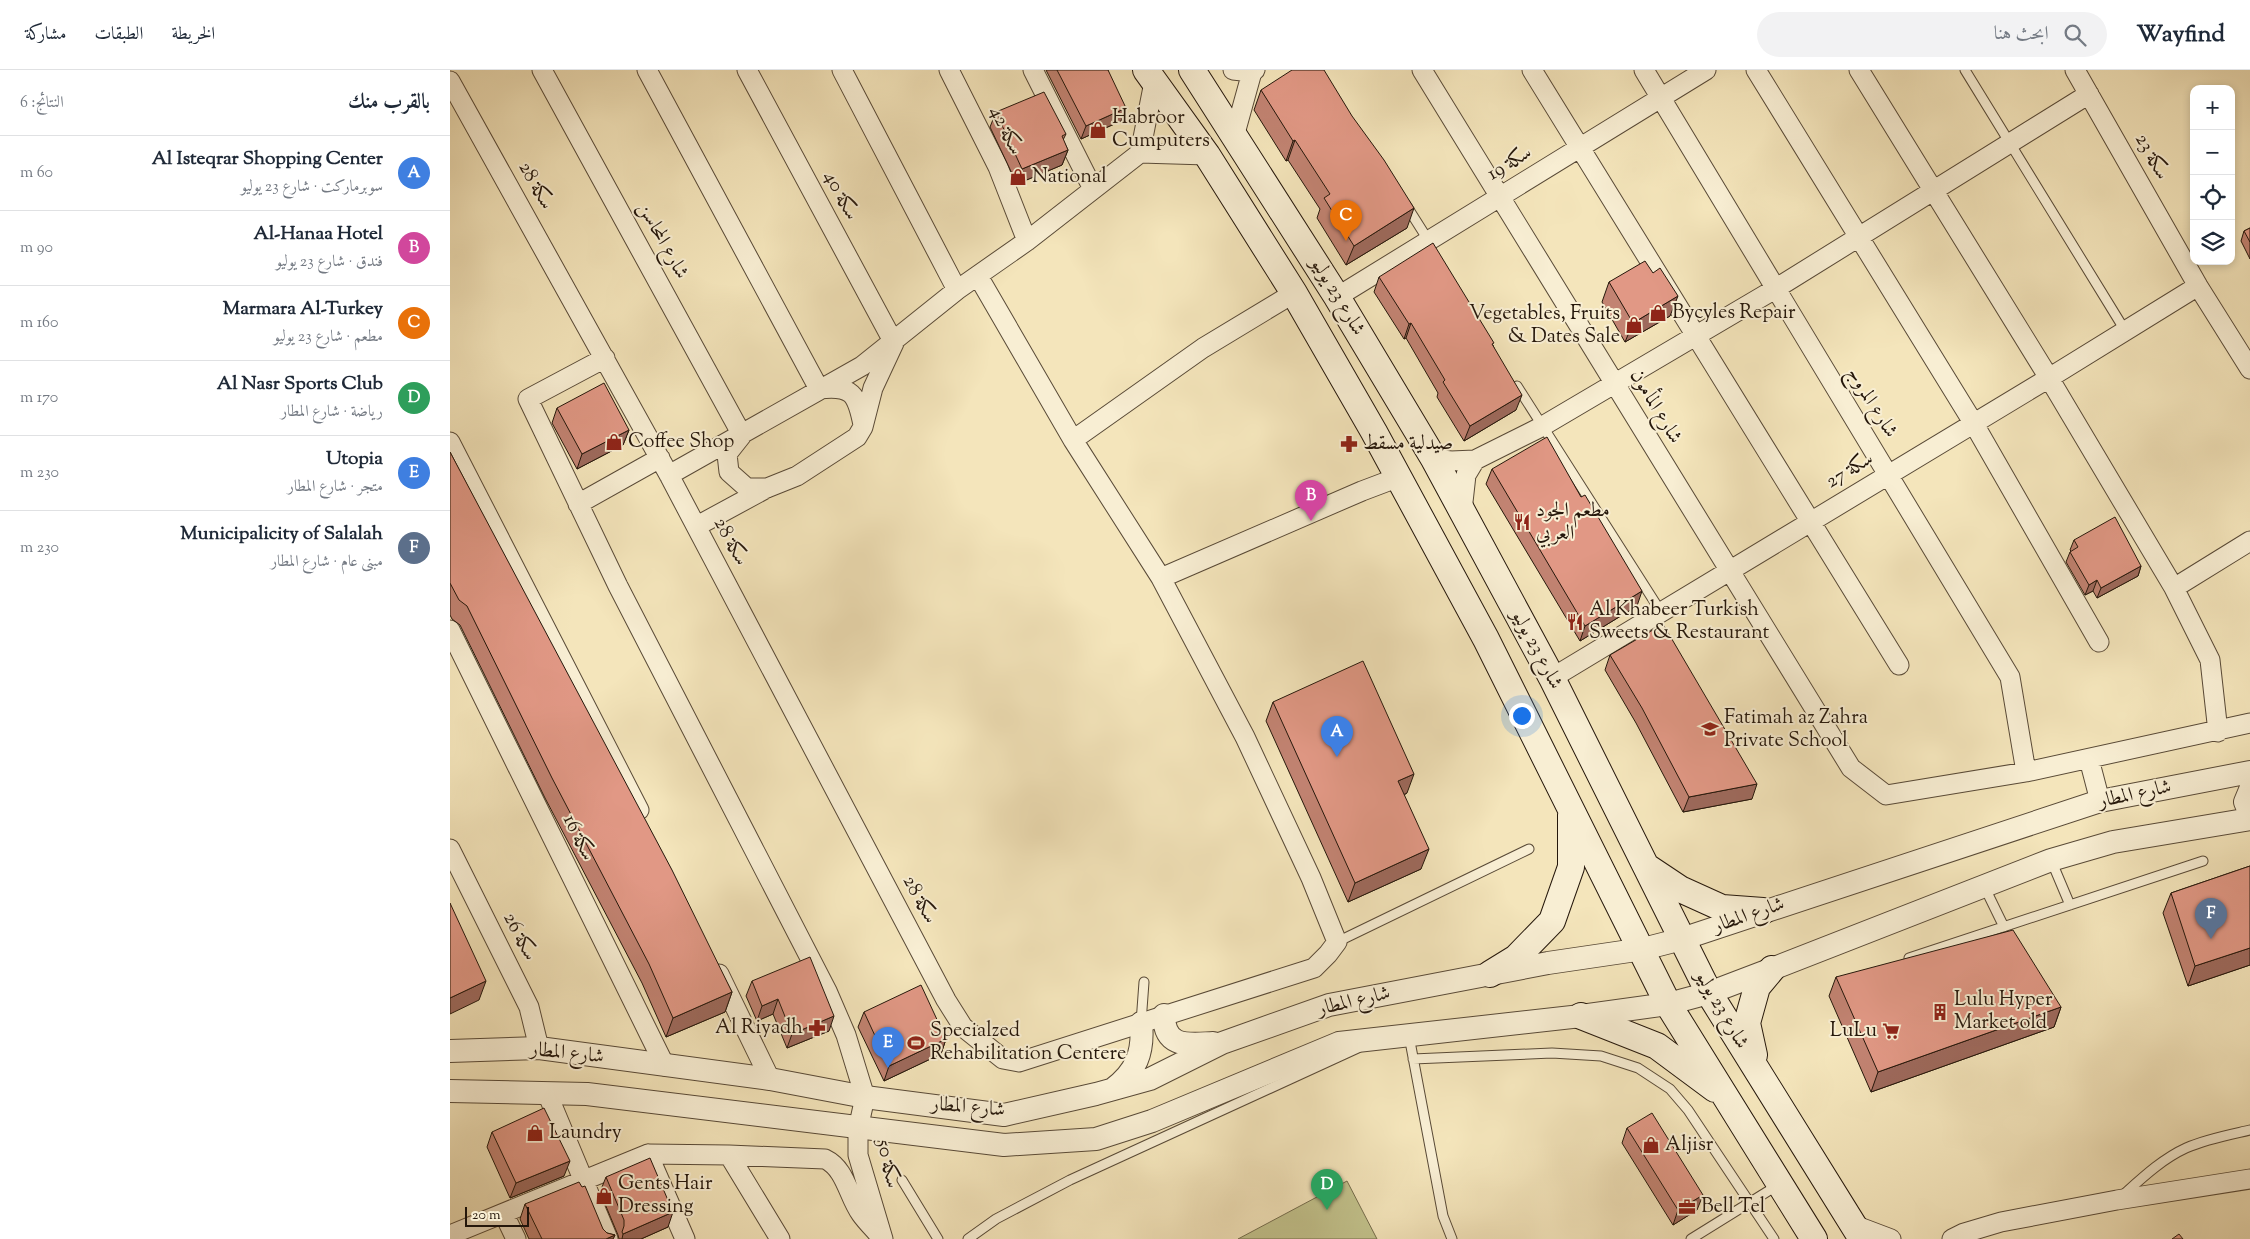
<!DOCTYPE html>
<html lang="ar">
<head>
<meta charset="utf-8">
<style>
	:root { --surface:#fff; --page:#f2f2f3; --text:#1f2937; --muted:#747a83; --line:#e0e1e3; --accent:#0b8043 }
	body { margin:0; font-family:"Sorts Mill Goudy",Amiri,serif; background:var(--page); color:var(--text); direction:rtl }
	.controls { position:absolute; right:15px; top:15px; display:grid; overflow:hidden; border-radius:10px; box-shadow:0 2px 8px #0003 }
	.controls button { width:45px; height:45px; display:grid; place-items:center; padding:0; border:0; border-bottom:1px solid var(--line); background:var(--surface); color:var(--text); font:25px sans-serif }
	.scale { position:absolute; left:15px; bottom:12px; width:64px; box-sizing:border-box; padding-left:5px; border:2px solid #25170b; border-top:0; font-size:14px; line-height:18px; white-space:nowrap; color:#25170b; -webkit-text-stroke:4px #f8eed3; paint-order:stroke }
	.you { position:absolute; left:1071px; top:645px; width:18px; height:18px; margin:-12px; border:4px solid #fff; border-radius:50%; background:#1a73e8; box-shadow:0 0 0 8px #1a73e833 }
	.badge { display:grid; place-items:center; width:32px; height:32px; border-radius:50%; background:var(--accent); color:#fff; font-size:16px; font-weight:700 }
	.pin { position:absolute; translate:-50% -41px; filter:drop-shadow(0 1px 2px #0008) }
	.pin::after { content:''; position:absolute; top:26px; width:18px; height:15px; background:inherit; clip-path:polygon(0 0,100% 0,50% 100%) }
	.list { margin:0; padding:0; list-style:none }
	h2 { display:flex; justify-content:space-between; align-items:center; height:65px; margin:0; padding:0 20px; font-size:21px }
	h2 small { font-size:16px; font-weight:400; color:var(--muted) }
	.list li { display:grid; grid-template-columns:32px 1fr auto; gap:15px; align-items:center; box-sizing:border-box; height:75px; padding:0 20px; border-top:1px solid var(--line) }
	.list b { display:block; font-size:19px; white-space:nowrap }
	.list p { margin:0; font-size:16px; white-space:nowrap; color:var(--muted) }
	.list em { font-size:16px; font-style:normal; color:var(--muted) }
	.icon { flex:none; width:28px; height:28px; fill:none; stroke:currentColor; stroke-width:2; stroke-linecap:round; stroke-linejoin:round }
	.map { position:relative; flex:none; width:1800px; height:1169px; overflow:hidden; direction:ltr }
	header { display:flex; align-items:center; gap:30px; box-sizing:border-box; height:70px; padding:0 25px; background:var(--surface); border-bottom:1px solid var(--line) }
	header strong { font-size:24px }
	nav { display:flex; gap:28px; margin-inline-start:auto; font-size:18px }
	.search { width:350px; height:45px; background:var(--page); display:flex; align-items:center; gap:12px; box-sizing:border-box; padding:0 18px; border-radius:28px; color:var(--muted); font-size:19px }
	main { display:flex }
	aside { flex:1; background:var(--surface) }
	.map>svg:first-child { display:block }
	.green { fill:#c2c28c; stroke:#746c4c }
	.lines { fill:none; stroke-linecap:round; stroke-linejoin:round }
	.service-casing { stroke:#594a37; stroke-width:11 }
	.minor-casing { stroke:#594a37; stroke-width:21 }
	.tertiary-casing { stroke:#594a37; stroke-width:24 }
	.secondary-casing { stroke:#25170b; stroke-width:28 }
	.service { stroke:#f8eed3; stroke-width:9 }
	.minor { stroke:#f8eed3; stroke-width:19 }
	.tertiary { stroke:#f8eed3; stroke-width:22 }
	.secondary { stroke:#f8eed3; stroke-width:26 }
	.wall { fill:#c28372; stroke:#25170b }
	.shaded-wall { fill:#9e6a5d; stroke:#25170b }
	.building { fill:#e19885; stroke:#25170b }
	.labels { text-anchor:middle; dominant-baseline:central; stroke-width:4; stroke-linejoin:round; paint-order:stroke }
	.poi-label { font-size:20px; fill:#25170b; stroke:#f8eed3; text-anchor:start }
	.street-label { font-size:20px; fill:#25170b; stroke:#f8eed3 }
</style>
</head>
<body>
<header>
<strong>Wayfind</strong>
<div class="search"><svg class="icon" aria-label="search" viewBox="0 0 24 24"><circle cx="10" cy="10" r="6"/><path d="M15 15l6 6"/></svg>ابحث هنا</div>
<nav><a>الخريطة</a><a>الطبقات</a><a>مشاركة</a></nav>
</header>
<main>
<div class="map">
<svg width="1800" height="1169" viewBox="0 0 1800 1169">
	<rect width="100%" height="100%" fill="#f4e5bb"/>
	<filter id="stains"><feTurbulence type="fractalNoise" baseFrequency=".004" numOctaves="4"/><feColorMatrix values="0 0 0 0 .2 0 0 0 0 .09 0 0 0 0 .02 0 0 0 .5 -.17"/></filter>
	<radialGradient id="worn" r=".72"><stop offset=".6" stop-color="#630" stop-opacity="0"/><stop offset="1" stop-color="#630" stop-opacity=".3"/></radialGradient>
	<path class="green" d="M897 1111 927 1169H788Z"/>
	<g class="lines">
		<g class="service-casing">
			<path id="service" d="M1515 0 1676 262
				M956 135 980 173
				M1067 316 1211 542
				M1601 790 1620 835
				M1534 816 1554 857
				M887 872 1079 779
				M1459 888 1753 791
				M691 953 694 912
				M959 966 993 1146 1002 1169
				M963 989 1102 983 1151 986 1188 998 1220 1019 1238 1040 1324 1169
				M452 1110 488 1169
				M1673 1125C1692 1108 1712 1089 1736 1078 1756 1069 1778 1065 1800 1060
				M518 1169 546 1149 620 1110 908 978
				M1241 1169 1328 1115"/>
		</g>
		<g class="minor-casing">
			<path id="minor" d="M92 0 292 365 277 384 279 402 297 418H317
				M197 0 369 319C402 315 407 324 413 355
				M392 0 507 220
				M499 0 548 97 577 171
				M583 0 643 119
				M783 0 802 2 805 0
				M972 0 1401 698 1436 725 1576 702 1800 653
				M1082 0 1449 595
				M1194 0 1560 607 1576 702
				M1306 0 1524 354 1649 572
				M1409 0 1599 308 1724 518 1760 590 1768 662
				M1625 0 1748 216 1800 299
				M0 11 219 405 496 930 513 957 553 989 569 992 864 898 878 884 887 872 861 808 795 667 711 508 623 370 528 206
				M784 67 802 2
				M690 83 704 12
				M887 227 1256 0
				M155 288 78 329 168 516 377 921 396 965 415 1027 408 1059V1085L433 1169
				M623 370 753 278 844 223
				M0 372 189 740
				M984 389 1001 391 1025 390 1091 357 1325 219 1639 24
				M219 405 412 296 507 220 577 171 690 83 757 85
				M128 434 210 388
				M1012 441 1016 405 1025 390
				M247 456 317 418 347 406 407 367 413 357 423 318 444 273 297 0
				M711 508 912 421 949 407
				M1724 518 1800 471
				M0 560 215 996
				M1102 608 1599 308 1748 216
				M1639 689 1650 731
				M0 779 79 937 89 978
				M269 904 320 1009
				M97 1023 158 1169
				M198 1084 235 1169
				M279 1085 330 1169
				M54 1144 66 1169
				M1404 1155 1441 1169
				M0 1165 198 1084 279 1085 375 1089C396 1099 398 1126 411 1144 416 1151 423 1158 429 1165
				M1502 1169 1514 1163 1551 1152 1667 1130 1800 1109"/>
		</g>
		<g class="tertiary-casing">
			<path id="tertiary" d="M1800 720 1795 732 1800 744
				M714 945C714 979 739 974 763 973
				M0 981 89 978 320 1009 415 1027 554 1045 646 1024 700 1009 772 973 879 935 1098 893 1193 879 1232 869 1650 731 1800 702
				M663 1019C686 1002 694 982 691 953
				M0 1021 137 1024 554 1075 646 1069 702 1051 889 973 1131 946 1218 934 1259 923 1322 899 1601 790 1663 772 1800 749"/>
		</g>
		<g class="secondary-casing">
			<path id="secondary" d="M696 0 757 85 844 223 924 362 1036 569 1218 934 1364 1169
				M742 0 887 227 984 389 1102 608 1259 923 1412 1169
				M1197 797 1230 819 1272 838 1313 841
				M1040 904 1066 888 1102 851 1121 797V745
				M1131 946 1207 976 1265 1019
				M1304 985 1297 953 1307 917 1322 899"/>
		</g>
		<use href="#service" class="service"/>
		<use href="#minor" class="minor"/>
		<use href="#tertiary" class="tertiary"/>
		<use href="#secondary" class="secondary"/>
	</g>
	<path class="wall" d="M596 0H658L671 51 631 69Z
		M811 20 957 158 896 195 867 148 870 139 838 90 836 91 804 40Z
		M546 42 616 64 613 70 618 80 612 95 567 114 540 57Z
		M1800 158V189L1791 171 1794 161Z
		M1203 203 1220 246 1175 272 1152 232 1159 212Z
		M929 207 1043 275 1066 340 1014 371 987 327 988 323 956 268 954 269 924 222Z
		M107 338 179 360 173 375 127 399 102 353Z
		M0 382 282 922 275 942 216 967 192 913 95 728 10 555 2 549 0 545Z
		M1042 399 1187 536 1130 571 1036 414Z
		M1624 470 1691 496 1688 506 1647 528 1643 521 1635 525 1616 492 1620 482 1621 481 1620 480Z
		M1160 585 1302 729 1233 742 1186 653 1155 600Z
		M823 632 957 723 954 725 971 799 898 832 816 651Z
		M1800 796V895L1738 916 1713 843 1721 823Z
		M1386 907 1611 937 1604 957 1421 1022 1379 926Z
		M302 911 379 961 337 978 323 944 307 951 296 926Z
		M414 942 496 969 491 984 434 1011 408 957Z
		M1177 1058 1247 1140 1223 1155 1172 1073Z
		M42 1062 114 1106 60 1128 37 1077Z
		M156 1107 218 1157 191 1169H169L168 1165 150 1122Z
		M75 1134 153 1159 157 1163 165 1165 163 1169H79L70 1149Z"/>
	<path class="shaded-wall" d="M676 38 671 51 631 69 636 56Z
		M845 70 838 90 836 91 843 71Z
		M618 80 612 95 567 114 572 99Z
		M964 138 957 158 896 195 904 176Z
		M1228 226 1220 246 1175 272 1183 253Z
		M961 253 956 268 954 269 959 254Z
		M1072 325 1066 340 1014 371 1020 356Z
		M179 360 173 375 127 399 132 384Z
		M1691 496 1688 506 1647 528 1651 518Z
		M1647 510 1643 521 1635 525 1639 515Z
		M1192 521 1187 536 1130 571 1135 556Z
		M964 704 957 723 941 731 948 711Z
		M1307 714 1302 729 1233 742 1239 727Z
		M979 779 971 799 898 832 905 813Z
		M1800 878V895L1738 916 1745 896Z
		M36 911 29 930 0 944V928Z
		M282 922 275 942 216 967 223 948Z
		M328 929 323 944 307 951 312 936Z
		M1611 937 1604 957 1421 1022 1428 1002Z
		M384 946 379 961 337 978 342 964Z
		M496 969 491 984 434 1011 439 996Z
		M120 1091 114 1106 60 1128 66 1113Z
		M1253 1125 1247 1140 1223 1155 1228 1140Z
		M223 1142 218 1157 191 1169H172L173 1164Z
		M165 1165 163 1169H156Z"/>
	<path class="building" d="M607 0H658L676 38 636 56Z
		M842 0H874L902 46 934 90 964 138 904 176 874 128 880 124 845 70 843 71 811 20Z
		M594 22 616 64 612 66 618 80 572 99 546 42Z
		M1800 158V172L1794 161Z
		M983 173 1044 273 1042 274 1072 325 1020 356 993 312 995 310 961 253 959 254 929 207Z
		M1195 191 1203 203 1210 198 1228 226 1183 253 1159 212Z
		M154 313 179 360 132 384 107 338Z
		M1097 367 1131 427 1135 425 1192 521 1135 556 1042 399Z
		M0 382 222 800 282 922 223 948 199 894 102 708 17 536 9 530 0 513Z
		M1665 447 1691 496 1651 518 1647 510 1639 515 1620 482 1628 477 1624 470Z
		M1213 554 1307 714 1239 727 1192 638 1160 585Z
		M913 591 964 704 948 711 979 779 905 813 823 632Z
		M1800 796V878L1745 896 1721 823Z
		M0 833 36 911 0 928Z
		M1563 860 1611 937 1428 1002 1386 907Z
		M360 887 384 946 342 964 328 929 312 936 302 911Z
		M471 915 496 969 439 996 414 942Z
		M94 1038 120 1091 66 1113 42 1062Z
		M1202 1043 1253 1125 1228 1140 1177 1058Z
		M200 1088 223 1142 173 1164 172 1162 174 1156V1150L156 1107Z
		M129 1112 132 1117 135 1116 153 1159 157 1163 165 1165 156 1169H92L75 1134Z
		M1729 1164 1733 1169H1722Z"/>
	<defs>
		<g id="shop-bare" transform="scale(1.35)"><path d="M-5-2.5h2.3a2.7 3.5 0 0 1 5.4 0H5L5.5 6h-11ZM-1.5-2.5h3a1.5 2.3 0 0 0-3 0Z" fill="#8f2418" stroke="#f8eed3" stroke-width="2.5" paint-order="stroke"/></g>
		<g id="pharmacy-bare" transform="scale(1.35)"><path d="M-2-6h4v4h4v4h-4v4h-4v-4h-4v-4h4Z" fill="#8f2418" stroke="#f8eed3" stroke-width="2.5" paint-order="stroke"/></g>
		<g id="restaurant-bare" transform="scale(1.35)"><path d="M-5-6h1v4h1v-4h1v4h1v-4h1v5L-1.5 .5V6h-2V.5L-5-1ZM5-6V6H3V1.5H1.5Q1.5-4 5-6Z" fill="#8f2418" stroke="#f8eed3" stroke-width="2.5" paint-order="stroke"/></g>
		<g id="university-bare" transform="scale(1.35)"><path d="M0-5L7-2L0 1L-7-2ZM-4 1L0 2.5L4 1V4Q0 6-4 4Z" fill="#8f2418" stroke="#f8eed3" stroke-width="2.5" paint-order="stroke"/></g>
		<g id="building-bare" transform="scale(1.35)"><path d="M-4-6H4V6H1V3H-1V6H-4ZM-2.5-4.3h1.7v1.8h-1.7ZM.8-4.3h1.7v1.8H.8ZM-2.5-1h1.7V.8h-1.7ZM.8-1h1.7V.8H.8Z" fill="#8f2418" stroke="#f8eed3" stroke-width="2.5" paint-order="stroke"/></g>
		<g id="supermarket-bare" transform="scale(1.35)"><path d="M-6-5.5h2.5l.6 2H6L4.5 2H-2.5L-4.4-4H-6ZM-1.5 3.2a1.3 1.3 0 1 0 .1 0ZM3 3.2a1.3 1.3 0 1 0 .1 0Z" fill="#8f2418" stroke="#f8eed3" stroke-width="2.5" paint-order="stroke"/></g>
		<g id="stadium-bare" transform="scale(1.35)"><path d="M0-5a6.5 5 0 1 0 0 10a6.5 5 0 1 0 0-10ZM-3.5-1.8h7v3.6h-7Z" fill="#8f2418" stroke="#f8eed3" stroke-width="2.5" paint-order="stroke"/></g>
		<g id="office-bare" transform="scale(1.35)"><path d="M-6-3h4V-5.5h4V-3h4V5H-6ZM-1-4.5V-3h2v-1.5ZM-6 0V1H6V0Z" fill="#8f2418" stroke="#f8eed3" stroke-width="2.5" paint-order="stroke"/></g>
	</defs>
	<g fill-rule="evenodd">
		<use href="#shop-bare" x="648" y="60"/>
		<use href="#shop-bare" x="568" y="107"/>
		<use href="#shop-bare" x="1208" y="243"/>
		<use href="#shop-bare" x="1184" y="255"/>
		<use href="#shop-bare" x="164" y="372"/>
		<use href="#pharmacy-bare" x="899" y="374"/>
		<use href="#restaurant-bare" x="1072" y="452"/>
		<use href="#restaurant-bare" x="1125" y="552"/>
		<use href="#university-bare" x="1260" y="659"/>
		<use href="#building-bare" x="1490" y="942"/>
		<use href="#pharmacy-bare" x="367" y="958"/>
		<use href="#supermarket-bare" x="1441" y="961"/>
		<use href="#stadium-bare" x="466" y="973"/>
		<use href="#shop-bare" x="85" y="1063"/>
		<use href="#shop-bare" x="1201" y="1075"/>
		<use href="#shop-bare" x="154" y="1126"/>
		<use href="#office-bare" x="1237" y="1137"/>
	</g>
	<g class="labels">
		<g class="poi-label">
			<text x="662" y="48">Habroor<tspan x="662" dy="23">Cumputers</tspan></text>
			<text x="582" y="107">National</text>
			<text x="1222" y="243">Bycyles Repair</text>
			<text x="1170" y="244" text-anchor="end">Vegetables, Fruits<tspan x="1170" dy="23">&amp; Dates Sale</tspan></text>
			<text x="178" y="372">Coffee Shop</text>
			<text x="913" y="374">صيدلية مسقط</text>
			<text x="1086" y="441">مطعم الجود<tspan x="1086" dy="23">العربي</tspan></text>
			<text x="1139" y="540">Al Khabeer Turkish<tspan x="1139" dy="23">Sweets &amp; Restaurant</tspan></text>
			<text x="1274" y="648">Fatimah az Zahra<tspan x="1274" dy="23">Private School</tspan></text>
			<text x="1504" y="930">Lulu Hyper<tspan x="1504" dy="23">Market old</tspan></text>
			<text x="353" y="958" text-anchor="end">Al Riyadh</text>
			<text x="480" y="961">Specialzed<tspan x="480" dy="23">Rehabilitation Centere</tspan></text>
			<text x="1427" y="961" text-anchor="end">LuLu</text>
			<text x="99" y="1063">Laundry</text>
			<text x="1215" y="1075">Aljisr</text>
			<text x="168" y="1114">Gents Hair<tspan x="168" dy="23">Dressing</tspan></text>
			<text x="1251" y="1137">Bell Tel</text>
		</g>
		<g class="street-label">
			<text transform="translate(555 61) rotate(64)">سكة 42</text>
			<text transform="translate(1701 87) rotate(61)">23 سكة</text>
			<text transform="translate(1060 94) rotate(-31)">سكة 19</text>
			<text transform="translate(85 116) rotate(61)">سكة 28</text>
			<text transform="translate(390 126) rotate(62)">سكة 40</text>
			<text transform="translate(212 171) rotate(61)">شارع المحاسن</text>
			<text transform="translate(887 227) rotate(59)">شارع 23 يوليو</text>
			<text transform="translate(1421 333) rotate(58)">شارع المروج</text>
			<text transform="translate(1205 337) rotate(59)">شارع المأمون</text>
			<text transform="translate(1400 401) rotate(-31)">سكة 27</text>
			<text transform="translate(280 472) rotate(62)">سكة 28</text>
			<text transform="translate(1086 580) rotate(62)">شارع 23 يوليو</text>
			<text transform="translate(1685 725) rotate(-12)">شارع المطار</text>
			<text transform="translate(128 768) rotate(64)">سكة 16</text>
			<text transform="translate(469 830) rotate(62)">سكة 28</text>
			<text transform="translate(1299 846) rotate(-19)">شارع المطار</text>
			<text transform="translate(69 867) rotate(63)">سكة 26</text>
			<text transform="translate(904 932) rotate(-13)">شارع المطار</text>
			<text transform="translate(1271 940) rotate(60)">شارع 23 يوليو</text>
			<text transform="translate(117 984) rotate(6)">شارع المطار</text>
			<text transform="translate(518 1038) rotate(5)">شارع المطار</text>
			<text transform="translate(437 1094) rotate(78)">سكة 50</text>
		</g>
	</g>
	<rect width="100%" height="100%" filter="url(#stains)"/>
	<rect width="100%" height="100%" fill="url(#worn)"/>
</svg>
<div class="controls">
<button>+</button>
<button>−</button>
<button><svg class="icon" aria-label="locate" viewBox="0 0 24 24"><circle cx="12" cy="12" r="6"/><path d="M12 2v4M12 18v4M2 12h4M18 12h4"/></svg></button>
<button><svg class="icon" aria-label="layers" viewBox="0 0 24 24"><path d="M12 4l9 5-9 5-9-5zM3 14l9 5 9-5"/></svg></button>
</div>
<div class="scale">20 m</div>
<div class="you"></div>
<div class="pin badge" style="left:887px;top:687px;background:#3f7fe0">A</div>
<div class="pin badge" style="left:861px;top:451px;background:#d1479c">B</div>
<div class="pin badge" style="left:896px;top:171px;background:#e8710a">C</div>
<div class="pin badge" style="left:877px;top:1140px;background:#2e9e5b">D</div>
<div class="pin badge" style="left:438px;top:998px;background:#3f7fe0">E</div>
<div class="pin badge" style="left:1761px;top:869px;background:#5c6f8a">F</div>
</div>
<aside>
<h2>بالقرب منك<small>النتائج: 6</small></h2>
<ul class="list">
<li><span class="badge" style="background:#3f7fe0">A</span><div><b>Al Isteqrar Shopping Center</b><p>سوبرماركت · شارع 23 يوليو</p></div><em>60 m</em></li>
<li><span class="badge" style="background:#d1479c">B</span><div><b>Al-Hanaa Hotel</b><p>فندق · شارع 23 يوليو</p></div><em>90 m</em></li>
<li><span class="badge" style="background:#e8710a">C</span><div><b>Marmara Al-Turkey</b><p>مطعم · شارع 23 يوليو</p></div><em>160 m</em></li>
<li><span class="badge" style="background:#2e9e5b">D</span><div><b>Al Nasr Sports Club</b><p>رياضة · شارع المطار</p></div><em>170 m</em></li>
<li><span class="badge" style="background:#3f7fe0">E</span><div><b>Utopia</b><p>متجر · شارع المطار</p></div><em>230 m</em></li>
<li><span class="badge" style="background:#5c6f8a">F</span><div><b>Municipalicity of Salalah</b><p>مبنى عام · شارع المطار</p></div><em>230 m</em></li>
</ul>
</aside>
</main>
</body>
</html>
